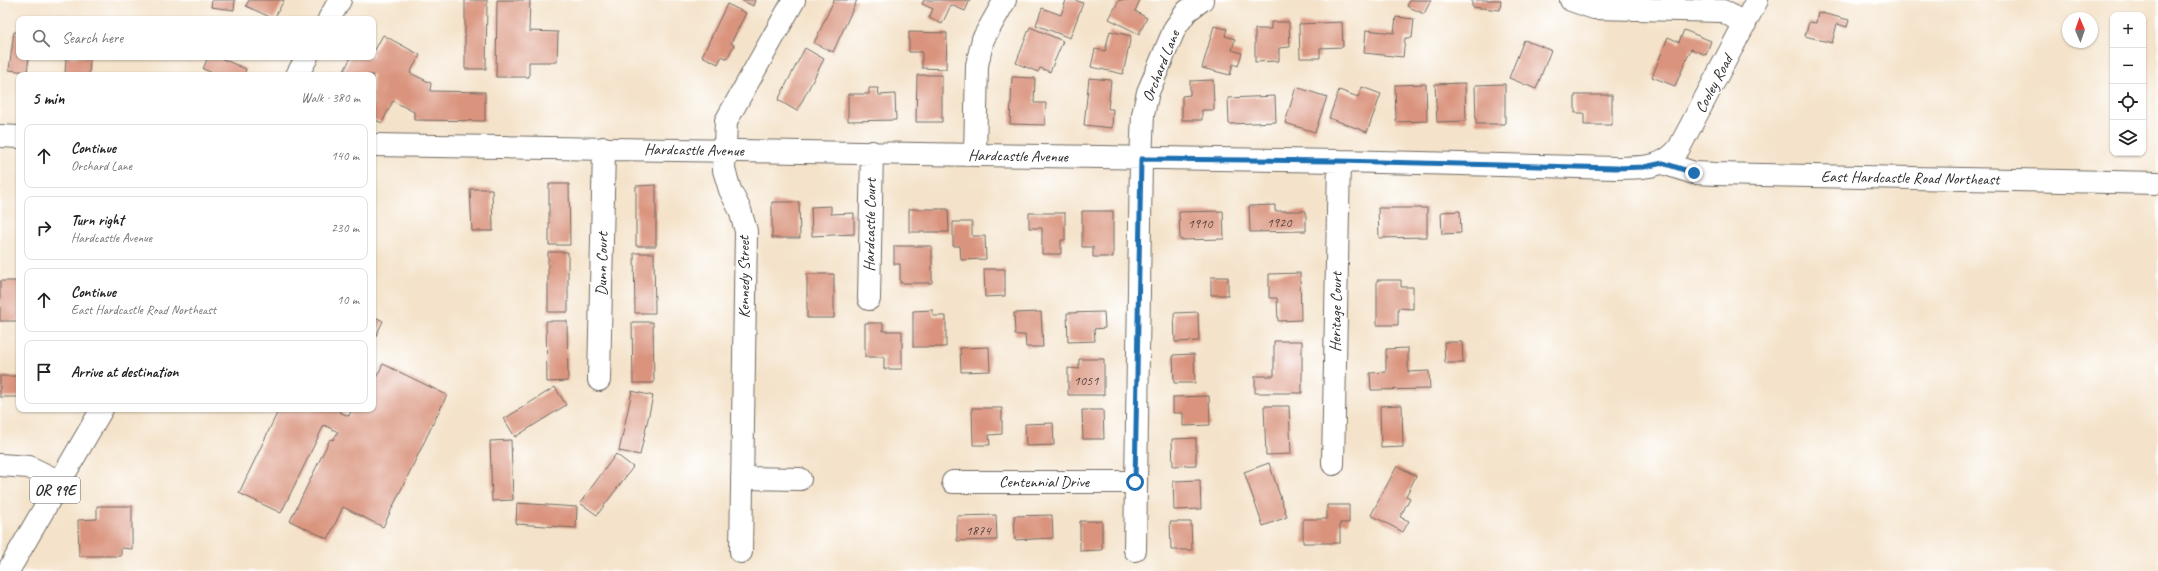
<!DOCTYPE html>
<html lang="en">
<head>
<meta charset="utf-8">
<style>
	:root { --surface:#fff; --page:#f2f2f2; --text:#222; --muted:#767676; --line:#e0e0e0 }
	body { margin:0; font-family:Caveat,sans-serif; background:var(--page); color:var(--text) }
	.controls { position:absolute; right:12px; top:12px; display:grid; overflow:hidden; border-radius:8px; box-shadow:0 1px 3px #0004 }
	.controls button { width:36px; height:36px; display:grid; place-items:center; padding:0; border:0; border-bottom:1px solid var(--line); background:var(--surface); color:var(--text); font:20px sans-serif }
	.compass { position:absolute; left:2062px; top:12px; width:36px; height:36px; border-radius:50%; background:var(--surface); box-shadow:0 1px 3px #0004; rotate:358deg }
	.stop { position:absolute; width:12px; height:12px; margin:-9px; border:3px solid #1f6fb2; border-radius:50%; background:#fff }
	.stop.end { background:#1f6fb2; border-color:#fff; box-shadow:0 1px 4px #0008 }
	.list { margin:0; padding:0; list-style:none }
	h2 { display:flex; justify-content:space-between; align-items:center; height:52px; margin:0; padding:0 16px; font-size:17px }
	h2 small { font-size:13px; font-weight:400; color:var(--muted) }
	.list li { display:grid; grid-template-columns:26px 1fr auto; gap:12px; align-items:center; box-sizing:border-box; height:64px; margin:0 8px 8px; padding:0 8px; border:1px solid var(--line); border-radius:8px }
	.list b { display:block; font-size:15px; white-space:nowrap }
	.list p { margin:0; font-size:13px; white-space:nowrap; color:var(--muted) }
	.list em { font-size:13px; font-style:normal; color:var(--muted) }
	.icon { flex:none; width:22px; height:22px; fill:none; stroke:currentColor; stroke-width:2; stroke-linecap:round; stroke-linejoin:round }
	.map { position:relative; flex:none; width:2158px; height:571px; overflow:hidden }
	.search { position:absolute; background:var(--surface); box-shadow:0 1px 3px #0004; left:16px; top:16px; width:360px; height:44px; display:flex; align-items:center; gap:10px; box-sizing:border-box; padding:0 14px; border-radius:8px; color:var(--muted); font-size:15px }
	.panel { position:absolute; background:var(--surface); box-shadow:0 1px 3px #0004; left:16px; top:72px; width:360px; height:340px; border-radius:8px }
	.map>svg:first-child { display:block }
	.building { fill:#da947e }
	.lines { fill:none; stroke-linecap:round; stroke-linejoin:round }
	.minor-casing { stroke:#716b63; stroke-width:24 }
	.major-casing { stroke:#716b63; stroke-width:24 }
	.minor { stroke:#fff; stroke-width:22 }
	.major { stroke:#fff; stroke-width:22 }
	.route { stroke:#1f6fb2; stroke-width:5 }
	.labels { text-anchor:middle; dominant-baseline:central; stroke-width:3; stroke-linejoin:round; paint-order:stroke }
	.number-label { font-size:14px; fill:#574540 }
	.shield { fill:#fff; stroke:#6b6b6b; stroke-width:1 }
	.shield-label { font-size:15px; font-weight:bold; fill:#2b2b2b }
	.street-label { font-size:16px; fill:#2b2b2b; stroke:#fff }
</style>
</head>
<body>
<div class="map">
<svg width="2158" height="571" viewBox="0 0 2158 571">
	<rect width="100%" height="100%" fill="#fff"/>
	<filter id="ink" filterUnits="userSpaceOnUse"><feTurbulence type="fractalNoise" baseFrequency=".025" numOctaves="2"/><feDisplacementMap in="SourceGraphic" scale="8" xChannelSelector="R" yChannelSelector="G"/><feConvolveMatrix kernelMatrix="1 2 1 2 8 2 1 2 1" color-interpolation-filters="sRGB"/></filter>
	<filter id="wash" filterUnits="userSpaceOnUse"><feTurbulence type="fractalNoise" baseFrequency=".012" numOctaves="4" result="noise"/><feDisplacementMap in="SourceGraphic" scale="16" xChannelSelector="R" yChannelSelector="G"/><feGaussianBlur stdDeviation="0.9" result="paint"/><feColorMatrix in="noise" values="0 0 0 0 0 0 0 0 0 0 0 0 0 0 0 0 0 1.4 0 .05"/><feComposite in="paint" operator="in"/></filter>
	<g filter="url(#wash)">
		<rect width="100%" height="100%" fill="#f4e3ca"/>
		<g id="blocks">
			<path class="building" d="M212 0H235L234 10 211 7Z
				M249 0H284L274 19 246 6Z
				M465 0H487L486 69H465Z
				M497 0H530L529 31 558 32 557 62H529V77H496Z
				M741 0H755L753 6Z
				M834 0H857L833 52 814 43Z
				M924 0H970L965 11 951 5 942 24 929 18 933 9 922 4Z
				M1066 0H1075L1083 3 1070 38 1036 25 1042 8 1061 15Z
				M1119 0H1140L1135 11 1147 18 1139 34 1109 19Z
				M1410 0H1431L1424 14 1407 6Z
				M1472 0H1501L1500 10 1472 7Z
				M727 4 746 13 731 43 734 45 727 59 722 56 718 64 702 56Z
				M1818 12 1849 20 1847 27 1837 24 1832 43 1805 36 1809 22 1816 23Z
				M1396 17 1414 19 1412 38H1405L1403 57 1364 53 1366 30 1394 33Z
				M1271 22H1289L1290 47 1279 48V61L1255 62V29H1271Z
				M1342 22 1343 47 1320 48V58H1300L1299 24Z
				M1214 26 1227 29 1225 36 1235 39 1232 50 1242 53 1238 66 1233 64 1230 75 1202 68Z
				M1030 27 1063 41 1050 72 1040 68 1038 72 1016 63Z
				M1684 30 1711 41 1706 55 1691 49 1675 86 1652 77 1668 37 1679 42Z
				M1110 31 1131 36 1123 74 1091 67 1095 49 1105 51Z
				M14 32H19V57H29L27 72 9 70Z
				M909 32 947 33 946 69 922 68V52H909Z
				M383 35 420 55 410 73 431 83 430 91 485 92V121L414 120V112L393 101 382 123 373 119V75H342L351 57H373V49L375 50Z
				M1524 40 1551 50 1536 89 1509 78Z
				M805 48 824 59 797 111 778 100Z
				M66 57H90L89 75H65Z
				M208 57H218L246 69 244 75H212L213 73 203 69Z
				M917 75H942V122H916Z
				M1012 77 1035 78 1034 103H1046L1045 125 1010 124Z
				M1089 78 1111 80 1108 109H1113L1112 128 1084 125Z
				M1213 80 1214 110H1202V120H1182V96L1190 95V81Z
				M1465 83 1466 121 1437 122 1435 84Z
				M1426 84 1427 121 1396 122 1395 85Z
				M1505 84V124H1476L1475 85Z
				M1296 87 1327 97 1315 132 1285 123Z
				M1362 87 1381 94 1367 132 1329 118 1339 90 1358 97Z
				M869 88H878L879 95 895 94 896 120 848 121V94H869Z
				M1575 95H1612V125H1584V113H1575Z
				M1275 96 1276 122 1229 124 1228 98Z
				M549 184H569L570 245H549Z
				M656 185V246H636V186Z
				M470 189H492L493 231H472Z
				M772 202H799L800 238H772Z
				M1275 205V211H1306V231L1250 232 1249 206Z
				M831 206V214L854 213V234L812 236 811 207Z
				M1378 208H1427V237L1379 238Z
				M909 209H948L949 232H909Z
				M1082 211H1113V257H1093V247H1082Z
				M1223 211 1224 239 1180 240 1179 212Z
				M1460 211 1461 233 1442 234 1441 212Z
				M1029 213H1065V240H1061V254H1042V228H1029Z
				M953 222H972V236H985L986 259 961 260 960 246H953Z
				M894 246H932V283H900V264H894Z
				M548 252H568V312H548Z
				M634 253H654L655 313H635Z
				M984 269H1005V296L985 297Z
				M1300 273 1301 320 1278 321 1277 298H1269V274Z
				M807 274H834V318H807Z
				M1211 277H1228V295H1211Z
				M1377 280H1401V287H1413V309L1398 308V325H1377Z
				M0 281H19V321H0Z
				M933 310V316H946V347H913V311Z
				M1041 312 1043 347H1026L1025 335H1015L1014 313Z
				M1104 312 1105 328 1094 329 1095 341 1068 342 1067 313Z
				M1198 312 1199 341 1175 342 1174 313Z
				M373 316 383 321 373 342Z
				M546 321H567L568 381 547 382Z
				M632 322H653L654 383H633Z
				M865 323H883V331H902V369H884V357H865Z
				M1274 341H1302V393H1255V376H1274Z
				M1444 342H1462L1463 363H1445Z
				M989 347 990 371 961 372 960 348Z
				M1408 348V372L1429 371 1430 389 1371 390 1370 373 1386 372V349Z
				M1194 354 1195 383H1174L1173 355Z
				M1079 359H1104V395H1068V368L1079 369Z
				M383 364 447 395 383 527 343 507 328 539 290 521 330 439 333 440 338 432 324 425 281 513 239 493 279 409H341L339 412 349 416 352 409H373V384Z
				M0 376H19V397H0Z
				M555 387 566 405 515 437 504 419Z
				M632 391 653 396 640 455 619 451Z
				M1209 396 1210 425 1183 426V413H1173V397Z
				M1402 405 1403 447 1381 448 1380 406Z
				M1264 406H1289L1291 454 1266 455Z
				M972 408H1002V434L989 435 990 445H973Z
				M1082 410H1103L1104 439H1083Z
				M1053 423 1054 445 1026 446 1025 424Z
				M1196 438V465L1173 466 1172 439Z
				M511 440 513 500 492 501 490 441Z
				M616 454 633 467 597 515 580 503Z
				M1269 463 1287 517 1263 526 1244 472Z
				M1397 466 1416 476 1406 496 1410 498 1400 517 1409 521 1403 532 1371 515Z
				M1200 480 1201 509 1174 510 1173 481Z
				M517 503 577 507 576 528 516 524Z
				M1327 505H1349V523H1340V543H1303V519H1327Z
				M97 506H132V549L121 548V556H79L78 520 97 519Z
				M996 515 997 540 957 541V516Z
				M1052 515 1053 538 1015 540 1014 516Z
				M1080 521H1102V550L1080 551Z
				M1170 522H1191L1192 550H1171Z"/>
		</g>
	</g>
	<g filter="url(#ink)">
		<use href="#blocks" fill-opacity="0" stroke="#716b63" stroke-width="1"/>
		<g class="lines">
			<g class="minor-casing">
				<path id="minor" d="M1571 0 1594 8 1723 11 1745 24
					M0 136 19 137
					M373 145 1339 161 1616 168C1642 167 1661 170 1679 148L1757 0
					M975 155 977 65 983 39 1005 0
					M1663 163 1694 173 1716 174 2158 183
					M869 299 872 152
					M599 380 604 148
					M1333 464 1339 161
					M0 465 29 467 60 482
					M742 478 800 479
					M953 482H1135
					M1135 550 1141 159 1143 115 1148 92 1175 28 1187 11 1202 0
					M741 552 746 231 740 210 730 190 724 170 726 121 794 0"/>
			</g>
			<g class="major-casing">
				<path id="major" d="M329 19 340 0
					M297 75 307 57
					M8 571 102 409"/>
			</g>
			<use href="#minor" class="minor"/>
			<use href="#major" class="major"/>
		</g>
	</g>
	<g class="lines" filter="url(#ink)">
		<path class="route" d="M1135 482 1141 159 1339 161 1616 168 1644 167 1663 163 1694 173"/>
	</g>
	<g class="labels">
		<g class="number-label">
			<text x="1279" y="222">1920</text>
			<text x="1200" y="223">1910</text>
			<text x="1086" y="380">1051</text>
			<text x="978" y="530">1874</text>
		</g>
		<rect class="shield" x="30" y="477" width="50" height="26" rx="3"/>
		<g class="shield-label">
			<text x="55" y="490">OR 99E</text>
		</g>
		<g class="street-label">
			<text transform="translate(1161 66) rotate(-68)">Orchard Lane</text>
			<text transform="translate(1714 84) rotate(-62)">Cooley Road</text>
			<text transform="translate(694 150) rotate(1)">Hardcastle Avenue</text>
			<text transform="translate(1018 156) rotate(1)">Hardcastle Avenue</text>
			<text transform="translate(1910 178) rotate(1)">East Hardcastle Road Northeast</text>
			<text transform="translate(870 225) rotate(-89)">Hardcastle Court</text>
			<text transform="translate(602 264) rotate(-89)">Dunn Court</text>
			<text transform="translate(744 277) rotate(-90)">Kennedy Street</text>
			<text transform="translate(1336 312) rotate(-89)">Heritage Court</text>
			<text x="1044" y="482">Centennial Drive</text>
		</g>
	</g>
</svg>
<div class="controls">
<button>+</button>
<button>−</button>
<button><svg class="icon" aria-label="locate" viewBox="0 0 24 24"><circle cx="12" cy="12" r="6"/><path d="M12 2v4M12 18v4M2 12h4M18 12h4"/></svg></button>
<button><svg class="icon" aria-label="layers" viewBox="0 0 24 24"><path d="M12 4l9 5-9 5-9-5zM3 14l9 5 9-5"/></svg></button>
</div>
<svg class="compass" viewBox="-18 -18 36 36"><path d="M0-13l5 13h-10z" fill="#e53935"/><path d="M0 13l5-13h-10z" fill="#767676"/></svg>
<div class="stop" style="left:1135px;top:482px"></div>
<div class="stop end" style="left:1694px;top:173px"></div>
<div class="search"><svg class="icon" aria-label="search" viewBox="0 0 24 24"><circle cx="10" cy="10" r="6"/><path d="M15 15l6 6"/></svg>Search here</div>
<section class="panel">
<h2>5 min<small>Walk · 380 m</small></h2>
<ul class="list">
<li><svg class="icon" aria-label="ahead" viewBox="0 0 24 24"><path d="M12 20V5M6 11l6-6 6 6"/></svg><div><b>Continue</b><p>Orchard Lane</p></div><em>140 m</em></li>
<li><svg class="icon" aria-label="right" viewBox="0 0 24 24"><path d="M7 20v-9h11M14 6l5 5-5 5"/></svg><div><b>Turn right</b><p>Hardcastle Avenue</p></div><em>230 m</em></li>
<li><svg class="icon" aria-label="ahead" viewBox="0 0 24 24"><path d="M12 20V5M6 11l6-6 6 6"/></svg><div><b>Continue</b><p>East Hardcastle Road Northeast</p></div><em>10 m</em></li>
<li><svg class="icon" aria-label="arrive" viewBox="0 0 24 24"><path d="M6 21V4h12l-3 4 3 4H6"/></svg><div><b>Arrive at destination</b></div></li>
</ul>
</section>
</div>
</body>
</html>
